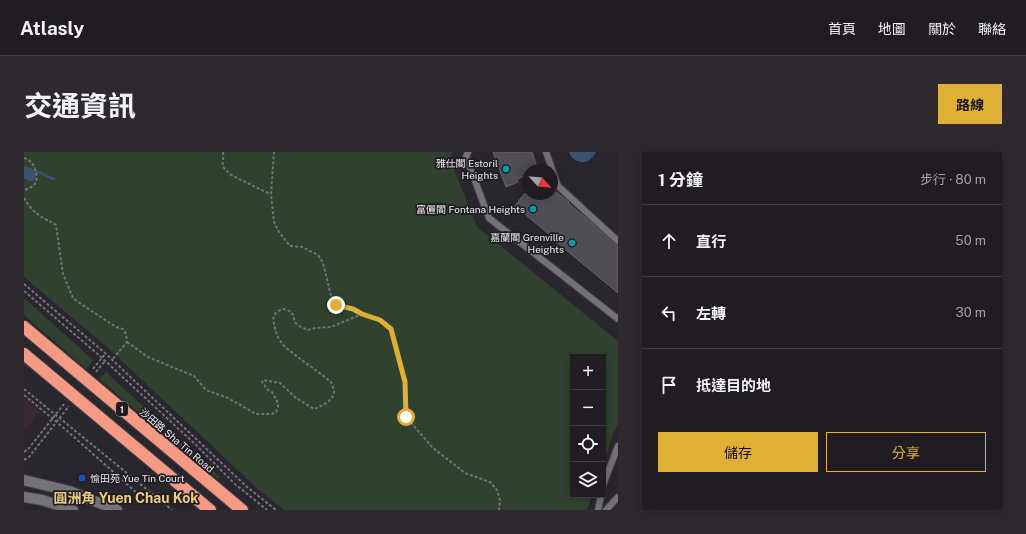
<!DOCTYPE html>
<html lang="zh-TW">
<head>
<meta charset="utf-8">
<style>
	:root { --surface:#201c22; --page:#2d292f; --text:#f1f3f6; --muted:#a2a1a5; --line:#3d3a40; --accent:#e0b034 }
	body { margin:0; font-family:"Public Sans","Noto Sans TC",sans-serif; background:var(--page); color:var(--text) }
	.controls { position:absolute; right:12px; bottom:12px; display:grid; overflow:hidden; border-radius:0px; box-shadow:0 2px 10px #0003 }
	.controls button { width:36px; height:36px; display:grid; place-items:center; padding:0; border:0; border-bottom:1px solid var(--line); background:var(--surface); color:var(--text); font:20px sans-serif }
	.compass { position:absolute; left:498px; top:12px; width:36px; height:36px; border-radius:50%; background:var(--surface); box-shadow:0 2px 10px #0003; rotate:116deg }
	.stop { position:absolute; width:12px; height:12px; margin:-9px; border:3px solid #e0b034; border-radius:50%; background:#fff }
	.stop.end { background:#e0b034; border-color:#fff; box-shadow:0 1px 4px #0008 }
	.list { margin:0; padding:0; list-style:none }
	h2 { display:flex; justify-content:space-between; align-items:center; height:52px; margin:0; padding:0 16px; font-size:17px }
	h2 small { font-size:13px; font-weight:400; color:var(--muted) }
	.list li { display:grid; grid-template-columns:26px 1fr auto; gap:12px; align-items:center; box-sizing:border-box; height:72px; padding:0 16px; border-top:1px solid var(--line) }
	.list b { display:block; font-size:15px; white-space:nowrap }
	.list em { font-size:13px; font-style:normal; color:var(--muted) }
	.actions { display:flex; gap:8px; padding:12px 16px }
	.actions a { flex:1; padding:9px 0; border:1px solid var(--accent); border-radius:0px; text-align:center; font-size:14px; color:var(--accent) }
	.actions .main { background:var(--accent); color:#111 }
	.icon { flex:none; width:22px; height:22px; fill:none; stroke:currentColor; stroke-width:2; stroke-linecap:round; stroke-linejoin:round }
	.map { position:relative; flex:none; width:594px; height:358px; overflow:hidden; border-radius:0px }
	header { display:flex; align-items:center; gap:24px; box-sizing:border-box; height:56px; padding:0 20px; background:var(--surface); border-bottom:1px solid var(--line) }
	header strong { font-size:19px }
	nav { display:flex; gap:22px; margin-inline-start:auto; font-size:14px }
	.intro { display:flex; align-items:center; justify-content:space-between; box-sizing:border-box; height:96px; padding:0 24px }
	h1 { margin:0; font-size:28px }
	.button { padding:10px 18px; border-radius:0px; background:var(--accent); color:#111; font-size:14px; font-weight:700 }
	main { display:flex; gap:24px; padding:0 24px }
	aside { flex:1; background:var(--surface); border-radius:0px; box-shadow:0 2px 10px #0003 }
	.map>svg:first-child { display:block }
	.medical { fill:#3a2934 }
	.green { fill:#30422f }
	.water { fill:#3b5370 }
	.building { fill:#504d54; stroke:#65626a }
	.lines { fill:none; stroke-linecap:round; stroke-linejoin:round }
	.lane-casing { stroke:#464349; stroke-width:8 }
	.secondary-casing { stroke:#464349; stroke-width:12 }
	.highway-casing { stroke:#464349; stroke-width:14 }
	.path { stroke:#747076; stroke-width:2; stroke-dasharray:3 2; stroke-linecap:butt }
	.lane { stroke:#757179; stroke-width:6 }
	.secondary { stroke:#757179; stroke-width:10 }
	.highway { stroke:#f49984; stroke-width:12 }
	.route { stroke:#e0b034; stroke-width:5 }
	.culture-dot { fill:#0f9aa8; stroke:#201d23; stroke-width:1.5 }
	.transit-dot { fill:#1a4fb4; stroke:#201d23; stroke-width:1.5 }
	.labels { text-anchor:middle; dominant-baseline:central; stroke-width:3.5; stroke-linejoin:round; paint-order:stroke }
	.shield { fill:#201d23; stroke:#aeacb0; stroke-width:1 }
	.shield-label { font-size:9px; font-weight:bold; fill:#ebe9ed }
	.poi-label { font-size:10px; fill:#ebe9ed; stroke:#201d23; text-anchor:end }
	.street-label { font-size:10px; fill:#ebe9ed; stroke:#201d23 }
	.district-label { font-size:14px; font-weight:bold; fill:#edcb82; stroke:#201d23 }
</style>
</head>
<body>
<header>
<strong>Atlasly</strong>
<nav><a>首頁</a><a>地圖</a><a>關於</a><a>聯絡</a></nav>
</header>
<div class="intro"><h1>交通資訊</h1><a class="button">路線</a></div>
<main>
<div class="map">
<svg width="594" height="358" viewBox="0 0 594 358">
	<rect width="100%" height="100%" fill="#2a262d"/>
	<path class="medical" d="M0 246 16 260 0 279Z"/>
	<path class="green" d="M0 0H429L426 7 453 75 594 189V272L589 282 579 312V205H549V343H568L563 358H260L235 338 83 195 0 125Z
		M0 146 69 208 62 217 0 163Z
		M82 220 196 325 194 327 75 227Z"/>
	<path class="water" d="M545 0H572C566 13 551 14 545 0Z
		M0 14 4 15 10 18 16 19 21 22 32 26 31 28H28L14 21 9 29H5L0 26Z"/>
	<path class="building" d="M469 0H508L514 18H504V23L493 27 494 30 482 35Z
		M528 37 545 50 544 51 568 71 591 92 594 93V141L530 88 531 87 491 54 500 42H528Z"/>
	<g class="lines">
		<g class="lane-casing">
			<path id="lane" d="M444 0 442 5 465 66 594 167
				M522 0 534 34 594 89
				M579 333 594 294
				M574 358 577 343
				M582 358 594 345"/>
		</g>
		<g class="secondary-casing">
			<path id="secondary" d="M0 328 45 339 93 358
				M0 345 18 348 49 358"/>
		</g>
		<g class="highway-casing">
			<path id="highway" d="M0 175 218 358
				M0 202 186 358"/>
		</g>
		<path class="path" d="M199 0C200 5 198 10 199 15L207 23 246 42
			M0 6C6 8 9 11 11 17 15 28 12 35 0 38
			M0 46C4 54 12 62 21 67 25 69 28 70 32 73L39 122 49 146 57 152 92 175 99 177 102 182 103 190 88 208
			M0 132 81 201 223 335 252 358
			M0 139 76 204 172 293 211 332 243 358
			M338 162 356 168 367 177 381 230 382 265 409 296 441 321 466 330 473 338 476 348 475 358
			M103 190 124 205 170 224 182 238 204 246 232 262H248L252 260 254 255V251L248 240 244 238 238 230 239 228 256 231 272 246 290 257C298 254 309 249 310 240 310 237 308 233 307 230 297 222 286 214 275 206 269 201 261 196 257 190 253 184 251 178 250 172 249 168 249 164 252 161 255 158 259 156 263 158 270 160 269 165 271 170 273 174 280 176 284 178L291 176 307 175 338 162 329 157 313 153 307 144 299 111 294 103 278 95 266 94 255 80 250 70 247 42 250 0
			M69 217 81 202
			M72 220 81 209
			M0 237 148 358
			M0 243 41 277 114 342 128 352
			M0 300 5 296 40 252
			M0 308 5 305 45 254"/>
		<use href="#lane" class="lane"/>
		<use href="#secondary" class="secondary"/>
		<use href="#highway" class="highway"/>
	</g>
	<g class="lines">
		<path class="route" d="M312 153 329 157 338 162 356 168 367 177 381 230 382 265"/>
	</g>
	<g class="culture-dot">
		<circle cx="482" cy="17" r="4"/>
		<circle cx="509" cy="57" r="4"/>
		<circle cx="548" cy="91" r="4"/>
	</g>
	<rect class="transit-dot" x="54" y="322" width="8" height="8" rx="2"/>
	<g class="labels">
		<rect class="shield" x="92" y="250" width="12" height="14" rx="3"/>
		<g class="shield-label">
			<text x="98" y="257">1</text>
		</g>
		<g class="poi-label">
			<text x="474" y="11">雅仕閣 Estoril<tspan x="474" dy="12">Heights</tspan></text>
			<text x="501" y="57">富儷閣 Fontana Heights</text>
			<text x="540" y="85">嘉蘭閣 Grenville<tspan x="540" dy="12">Heights</tspan></text>
			<text x="66" y="326" text-anchor="start">愉田苑 Yue Tin Court</text>
		</g>
		<g class="street-label">
			<text transform="translate(153 288) rotate(40)">沙田路 Sha Tin Road</text>
		</g>
		<g class="district-label">
			<text x="102" y="346">圓洲角 Yuen Chau Kok</text>
		</g>
	</g>
</svg>
<div class="controls">
<button>+</button>
<button>−</button>
<button><svg class="icon" aria-label="locate" viewBox="0 0 24 24"><circle cx="12" cy="12" r="6"/><path d="M12 2v4M12 18v4M2 12h4M18 12h4"/></svg></button>
<button><svg class="icon" aria-label="layers" viewBox="0 0 24 24"><path d="M12 4l9 5-9 5-9-5zM3 14l9 5 9-5"/></svg></button>
</div>
<svg class="compass" viewBox="-18 -18 36 36"><path d="M0-13l5 13h-10z" fill="#e53935"/><path d="M0 13l5-13h-10z" fill="#a2a1a5"/></svg>
<div class="stop" style="left:382px;top:265px"></div>
<div class="stop end" style="left:312px;top:153px"></div>
</div>
<aside>
<h2>1 分鐘<small>步行 · 80 m</small></h2>
<ul class="list">
<li><svg class="icon" aria-label="ahead" viewBox="0 0 24 24"><path d="M12 20V5M6 11l6-6 6 6"/></svg><div><b>直行</b></div><em>50 m</em></li>
<li><svg class="icon" aria-label="left" viewBox="0 0 24 24"><path d="M17 20v-9H6M10 6l-5 5 5 5"/></svg><div><b>左轉</b></div><em>30 m</em></li>
<li><svg class="icon" aria-label="arrive" viewBox="0 0 24 24"><path d="M6 21V4h12l-3 4 3 4H6"/></svg><div><b>抵達目的地</b></div></li>
</ul>
<div class="actions"><a class="main">儲存</a><a>分享</a></div>
</aside>
</main>
</body>
</html>
